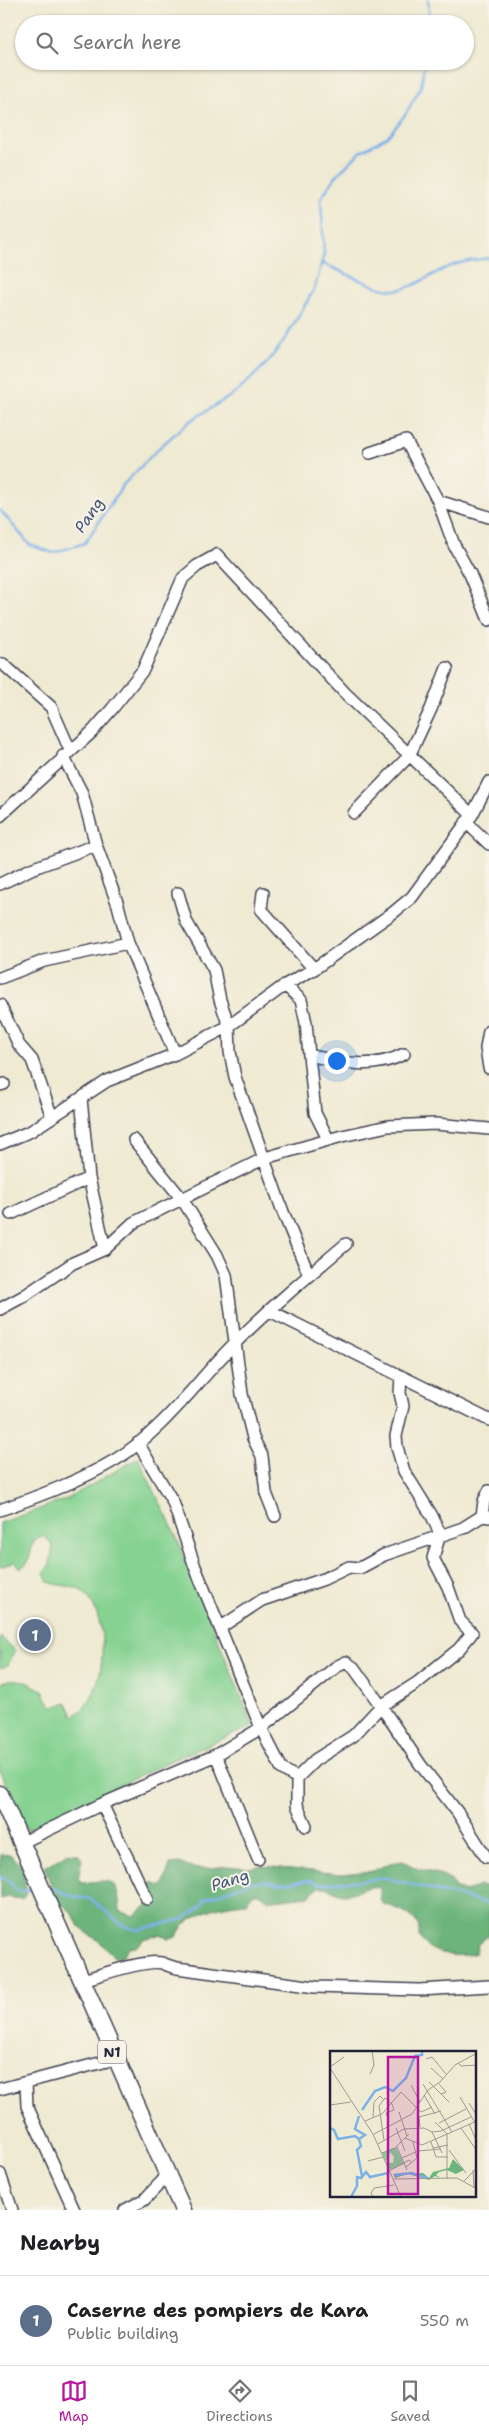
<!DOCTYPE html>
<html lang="en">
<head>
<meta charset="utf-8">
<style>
	:root { --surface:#fff; --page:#f6f6f6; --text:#202124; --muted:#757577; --line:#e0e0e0; --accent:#b5179e }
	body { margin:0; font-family:"Shantell Sans",sans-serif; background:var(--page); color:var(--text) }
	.you { position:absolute; left:336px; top:1060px; width:18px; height:18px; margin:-12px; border:4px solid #fff; border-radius:50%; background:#1a73e8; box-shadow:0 0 0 8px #1a73e833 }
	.badge { display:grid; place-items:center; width:32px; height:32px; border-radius:50%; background:var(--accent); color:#fff; font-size:16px; font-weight:700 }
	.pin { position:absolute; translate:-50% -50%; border:2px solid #fff; box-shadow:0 1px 5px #0006 }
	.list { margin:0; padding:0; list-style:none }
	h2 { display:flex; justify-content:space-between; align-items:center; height:65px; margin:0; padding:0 20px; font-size:21px }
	h2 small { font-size:16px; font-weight:400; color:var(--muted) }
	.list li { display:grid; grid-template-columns:32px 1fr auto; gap:15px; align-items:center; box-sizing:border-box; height:90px; padding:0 20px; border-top:1px solid var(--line) }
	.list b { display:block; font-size:19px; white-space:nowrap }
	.list p { margin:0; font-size:16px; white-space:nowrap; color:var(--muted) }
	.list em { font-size:16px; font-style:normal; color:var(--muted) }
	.icon { flex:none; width:28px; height:28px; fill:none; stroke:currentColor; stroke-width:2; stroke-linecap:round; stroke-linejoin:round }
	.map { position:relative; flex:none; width:489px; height:2210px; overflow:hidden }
	.search { position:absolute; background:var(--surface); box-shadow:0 1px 4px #0004; left:15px; right:15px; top:15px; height:55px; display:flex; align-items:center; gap:12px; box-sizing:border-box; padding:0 18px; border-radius:28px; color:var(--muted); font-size:19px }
	.sheet { height:155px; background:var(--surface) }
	nav { display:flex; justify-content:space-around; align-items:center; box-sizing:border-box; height:70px; border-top:1px solid var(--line); background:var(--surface); font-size:14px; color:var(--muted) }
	nav a { display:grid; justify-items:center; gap:2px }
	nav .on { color:var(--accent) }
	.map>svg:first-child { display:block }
	.green { fill:#85d291; stroke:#547a66 }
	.forest { fill:#6cb47b; stroke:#476b5b }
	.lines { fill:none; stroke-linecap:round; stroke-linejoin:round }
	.stream { stroke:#7bb1e9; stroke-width:2.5 }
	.minor-casing { stroke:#414052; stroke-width:14 }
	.highway-casing { stroke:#414052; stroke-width:19 }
	.minor { stroke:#fff; stroke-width:11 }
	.highway { stroke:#fff; stroke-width:16 }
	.labels { text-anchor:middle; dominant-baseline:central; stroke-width:4; stroke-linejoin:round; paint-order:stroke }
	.shield { fill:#f7f3e8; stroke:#62616f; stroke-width:1 }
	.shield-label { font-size:14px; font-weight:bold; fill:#22223b }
	.water-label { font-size:16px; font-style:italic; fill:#415478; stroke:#f7f3e8 }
	.inset-river { fill:none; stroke:#7bb1e9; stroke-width:2.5 }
	.inset-road { fill:none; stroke:#9d9a96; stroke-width:1 }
	.view { fill:#b5179e; fill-opacity:0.15; stroke:#b5179e; stroke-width:2.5 }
	.inset-edge { fill:none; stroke:#22223b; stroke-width:2.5 }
</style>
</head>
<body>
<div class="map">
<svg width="489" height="2210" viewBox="0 0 489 2210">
	<rect width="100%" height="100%" fill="#f7f3e8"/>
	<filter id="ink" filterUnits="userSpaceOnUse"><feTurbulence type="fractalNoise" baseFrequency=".02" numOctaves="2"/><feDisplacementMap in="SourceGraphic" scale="10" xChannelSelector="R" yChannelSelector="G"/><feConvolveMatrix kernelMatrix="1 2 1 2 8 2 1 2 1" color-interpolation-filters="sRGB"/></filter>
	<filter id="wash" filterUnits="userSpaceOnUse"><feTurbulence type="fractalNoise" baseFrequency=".0096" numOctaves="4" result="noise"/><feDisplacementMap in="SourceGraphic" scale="20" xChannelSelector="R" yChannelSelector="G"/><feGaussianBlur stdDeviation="1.12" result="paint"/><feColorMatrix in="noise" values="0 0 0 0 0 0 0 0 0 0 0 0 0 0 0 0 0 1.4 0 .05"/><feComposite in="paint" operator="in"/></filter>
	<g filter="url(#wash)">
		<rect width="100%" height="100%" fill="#efead2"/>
		<path class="green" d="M138 1458 173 1529 253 1726 172 1760 27 1830 0 1772V1683C17 1675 28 1683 44 1691V1695L53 1707 67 1702 73 1716C108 1699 112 1616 83 1592 73 1584 57 1587 47 1581L44 1572 50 1564 53 1546 44 1535 34 1540 28 1562 21 1568 14 1562 0 1567V1523L67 1499Z
			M0 1637 15 1650 8 1665 0 1669Z"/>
		<path class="forest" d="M68 1853 78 1854 82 1859 78 1878 82 1883C113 1879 118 1879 120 1911L134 1916 151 1902 147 1889 149 1883 163 1886 170 1864 179 1863 191 1868 203 1869 227 1866 247 1868 263 1866 341 1874 373 1871 390 1863 403 1861 418 1869 438 1874 452 1881 455 1888 466 1892 479 1886 489 1887V1935L478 1944 476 1953C461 1958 433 1956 422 1941 418 1936 420 1928 417 1923 409 1911 395 1908 383 1904L380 1899V1888C368 1883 358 1894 345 1894 337 1894 330 1887 322 1887 316 1887 313 1892 309 1896L274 1900H268C258 1890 253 1890 246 1903 224 1905 203 1909 185 1924 181 1927 179 1933 176 1937L169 1939 161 1934 144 1939 136 1947 128 1948 123 1956 114 1957 100 1942 79 1927 73 1914 55 1898 45 1867Z
			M0 1854 11 1855 22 1866 27 1893 22 1899 8 1897 0 1899Z"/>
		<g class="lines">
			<path class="stream" d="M428 0 430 24
				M321 263C341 270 375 290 394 290 411 290 428 276 444 269 458 262 473 260 489 258
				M0 510 30 545 53 553 85 543 123 485 161 446 190 421 237 392 267 363 284 341 315 288 324 254 321 198 336 176 360 152 388 136 405 115 421 87 425 61
				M0 1878 3 1876 19 1892 36 1889
				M49 1889H55L74 1897 91 1899 122 1925 137 1930 184 1919 201 1906 205 1899 251 1882 267 1881 279 1884 310 1880 320 1884 386 1878 489 1904"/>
		</g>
	</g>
	<g filter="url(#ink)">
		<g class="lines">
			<g class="minor-casing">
				<path id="minor" d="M370 453 406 441 438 501 454 545 470 574 489 620
					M438 501 489 517
					M0 664H3L51 707 70 750
					M354 813 409 756 431 709 447 668
					M0 816 92 732 112 709 143 670 183 578 197 566 217 555 345 693 472 815
					M466 822 489 844
					M96 845 118 905 128 943 175 1054
					M0 884 31 869 96 845 82 793 63 756
					M178 893 186 921 214 970 220 1000 229 1026 230 1052 235 1077 283 1212 309 1275
					M263 893 261 909 314 969
					M0 978 44 961 128 943
					M285 985 301 1000 306 1023 309 1055C341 1063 374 1070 404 1054
					M0 1005 19 1045 32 1060 52 1117
					M489 1031 486 1048 489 1068
					M309 1055 315 1113 328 1139
					M0 1085 4 1084
					M81 1099 89 1178 105 1249
					M134 1140 182 1199 217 1255 226 1275 242 1394 253 1438 262 1456 266 1493 275 1516
					M0 1144 31 1131 107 1081 175 1054 229 1026 285 985 314 969 394 912 412 897 472 815 489 782
					M11 1214 89 1178
					M0 1309 24 1296 73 1263 105 1249 133 1223 265 1158 342 1136 388 1126 436 1124 489 1129
					M270 1311 489 1420
					M138 1443 173 1502 195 1567 261 1728 282 1769 297 1778V1805L306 1826
					M0 1510C39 1496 80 1481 115 1460 163 1431 196 1382 235 1343 270 1308 308 1276 346 1244
					M482 1516 484 1501 489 1491
					M221 1627 262 1600 324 1579 349 1567 360 1568 384 1555 463 1528 482 1516 489 1517
					M216 1755 258 1859
					M297 1778 315 1760 353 1736 381 1706 417 1683 459 1649 472 1633 460 1621 448 1587 433 1558 440 1534 432 1516 404 1471 397 1447 396 1436 403 1406 400 1393 401 1377
					M102 1804 147 1899
					M21 1843 102 1804 216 1755 261 1728 336 1667 346 1662 354 1668 381 1706 420 1764 458 1813 486 1857
					M83 1980C100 1975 146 1959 162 1963 167 1965 172 1967 177 1968L315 1987 419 1990 489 1986
					M26 2083 27 2106 74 2210
					M0 2089 115 2059
					M0 2174 12 2210
					M125 2210 144 2200 167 2176"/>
			</g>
			<g class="highway-casing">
				<path id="highway" d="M0 1794 183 2210"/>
			</g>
			<use href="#minor" class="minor"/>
			<use href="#highway" class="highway"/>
		</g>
	</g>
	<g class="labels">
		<rect class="shield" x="98" y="2040.5" width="28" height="23" rx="4"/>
		<g class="shield-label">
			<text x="112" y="2052">N1</text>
		</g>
		<g class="water-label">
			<text transform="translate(89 515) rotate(-55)">Pang</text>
			<text transform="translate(230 1880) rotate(-17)">Pang</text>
		</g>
	</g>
	<g transform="translate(330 2051)">
		<rect width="146" height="146" fill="#efead2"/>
		<path d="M66 96 74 113 60 119 56 111 63 112 64 106 60 101 56 111 52 102Z" fill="#85d291"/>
		<path d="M123 108 134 119 126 123 117 119 109 121 106 124 111 127 105 125 99 129 78 123 65 127 63 123 93 122 99 127 103 121 119 117Z" fill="#6cb47b"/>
		<path class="inset-river" d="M32 59 45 40 55 36 63 40 76 27 85 5 92 4V0M29 65 25 78 35 84 29 88 31 95 27 99 32 125M0 77 4 79 8 88 25 85 29 88M64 124 82 122 97 127M21 146 27 135V126L31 127 36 121 40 126 58 122"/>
		<path class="inset-road" d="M96 8 102 6 116 23M128 12 131 15 147 14M0 16 14 6M0 17 43 83 71 146M101 17 113 28M40 23 44 14 42 0M99 31 119 51M93 33 122 81M109 33 116 41 111 43M81 34 90 51M94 44 105 63M130 46 147 75M139 52 147 65M0 54 21 51M87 57 91 61 102 56M69 61 77 85M43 66 44 51 50 45 53 48M58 67 56 62 64 59 62 53M35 70 52 63 71 41 87 57M105 71 117 83V128M109 72 136 58M139 73 147 91M90 76 89 66 111 60M66 77 75 100M131 77 147 100M102 81 111 80 141 66M44 83 82 63 98 39 110 31 125 14 147 2M75 87 92 94 147 70M54 89 49 55 55 47 62 53M101 91 106 106H118M48 93 74 78 94 77 102 81 112 102M67 96 77 119M103 97 118 94M119 99 136 122M52 102 65 97 79 83M72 107 88 100 111 98M38 110 53 106M76 116 87 107 83 91M143 119 144 137M59 120 79 109 82 112M64 128 127 127 147 138M134 130 147 117M43 146 41 142 44 137 64 134"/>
		<path class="view" d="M58 6H88V143H58Z"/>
		<rect width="146" height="146" class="inset-edge"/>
	</g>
</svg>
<div class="you"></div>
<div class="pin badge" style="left:35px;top:1635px;background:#5c6f8a">1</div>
<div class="search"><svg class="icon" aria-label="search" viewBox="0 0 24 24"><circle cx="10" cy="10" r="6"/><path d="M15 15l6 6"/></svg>Search here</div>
</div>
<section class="sheet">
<h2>Nearby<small></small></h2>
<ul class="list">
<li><span class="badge" style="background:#5c6f8a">1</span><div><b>Caserne des pompiers de Kara</b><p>Public building</p></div><em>550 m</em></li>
</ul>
</section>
<nav>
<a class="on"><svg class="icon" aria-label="map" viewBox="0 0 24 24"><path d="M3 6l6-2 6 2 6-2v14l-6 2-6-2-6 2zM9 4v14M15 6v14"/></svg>Map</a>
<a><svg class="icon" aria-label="directions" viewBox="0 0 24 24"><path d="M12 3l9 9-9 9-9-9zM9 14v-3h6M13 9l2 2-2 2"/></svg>Directions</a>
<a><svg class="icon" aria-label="saved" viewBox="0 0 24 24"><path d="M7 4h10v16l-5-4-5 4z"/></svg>Saved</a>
</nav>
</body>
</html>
